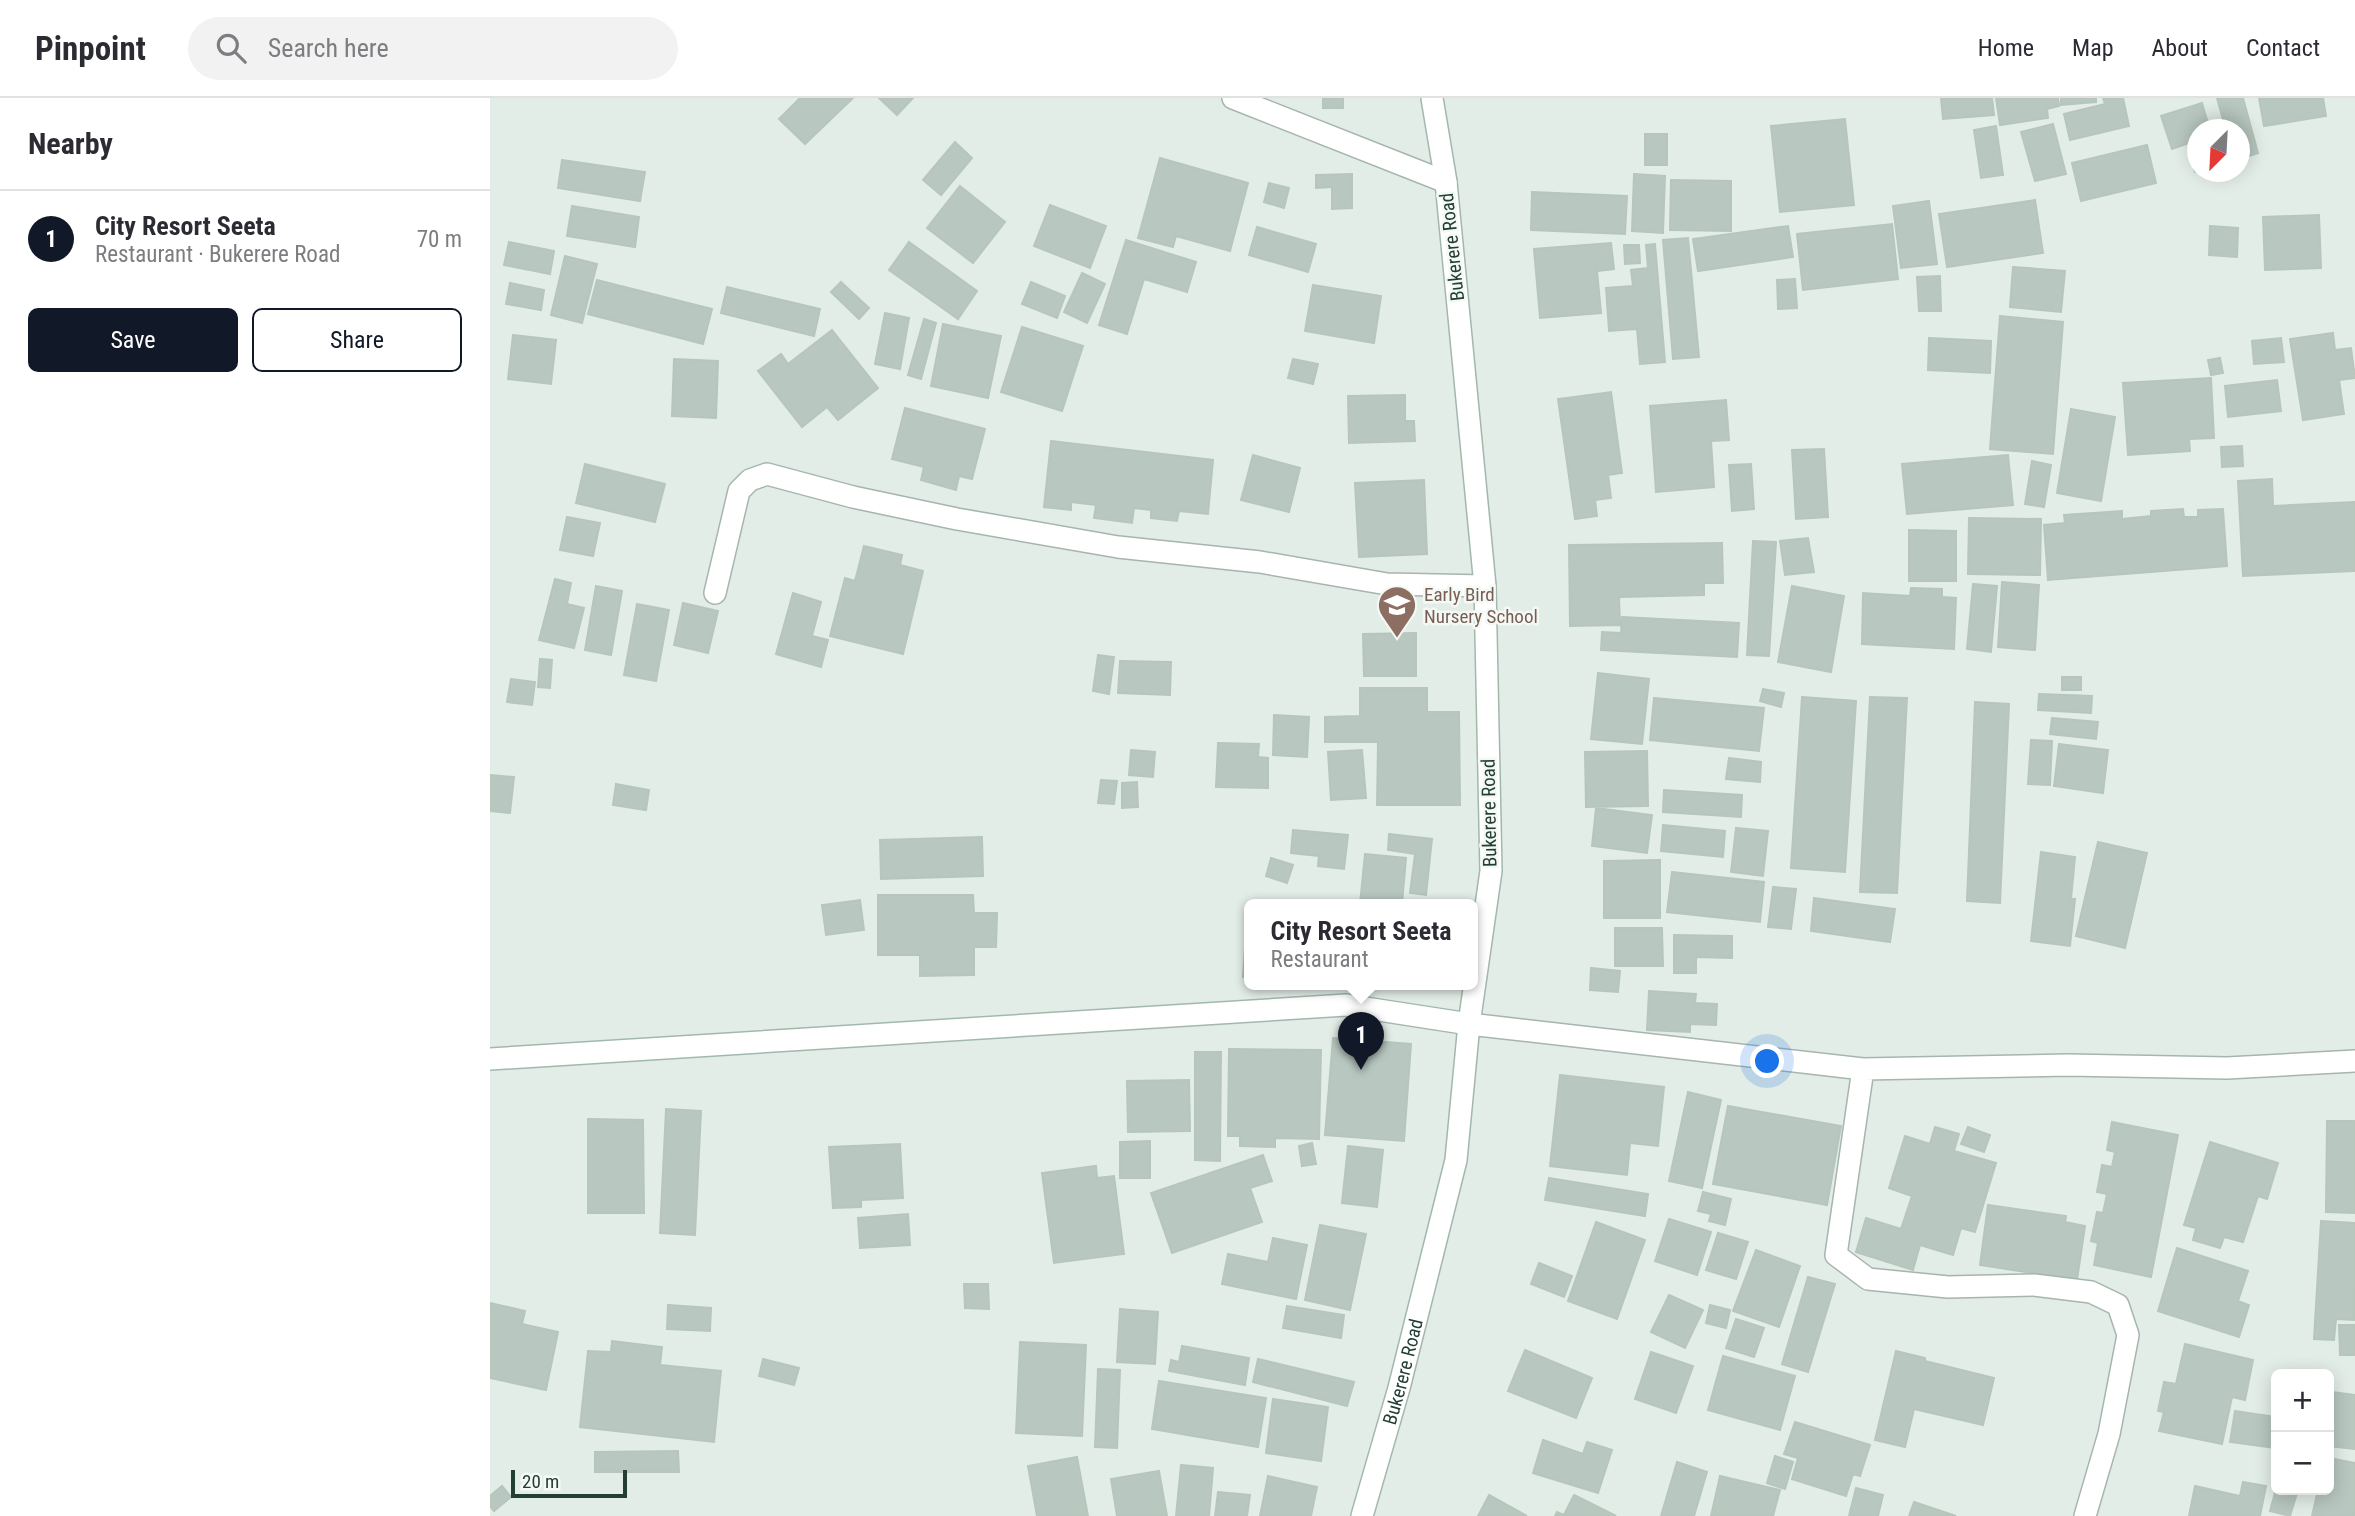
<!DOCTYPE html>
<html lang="en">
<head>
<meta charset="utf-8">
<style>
	:root { --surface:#fff; --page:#f2f2f3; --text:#2b2b33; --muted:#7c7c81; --line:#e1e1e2; --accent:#111827 }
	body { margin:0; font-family:"Roboto Condensed",sans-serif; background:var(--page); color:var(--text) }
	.controls { position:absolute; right:21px; bottom:21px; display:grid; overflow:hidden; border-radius:10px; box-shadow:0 4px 18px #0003 }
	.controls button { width:63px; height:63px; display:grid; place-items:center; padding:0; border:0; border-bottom:2px solid var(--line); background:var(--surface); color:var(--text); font:35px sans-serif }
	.compass { position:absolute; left:1697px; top:21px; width:63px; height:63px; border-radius:50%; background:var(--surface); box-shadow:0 4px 18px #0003; rotate:204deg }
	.scale { position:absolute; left:21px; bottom:18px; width:116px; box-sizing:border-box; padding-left:7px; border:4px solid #233e33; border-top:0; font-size:19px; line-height:24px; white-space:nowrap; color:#233e33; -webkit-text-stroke:5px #f4f9f6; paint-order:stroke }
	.you { position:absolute; left:1278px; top:964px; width:24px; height:24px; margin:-18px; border:5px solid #fff; border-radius:50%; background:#1a73e8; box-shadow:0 0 0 10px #1a73e833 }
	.badge { display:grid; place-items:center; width:46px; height:46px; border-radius:50%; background:var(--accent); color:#fff; font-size:23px; font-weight:700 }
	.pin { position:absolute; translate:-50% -58px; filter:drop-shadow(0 2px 4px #0008) }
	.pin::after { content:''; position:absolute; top:37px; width:24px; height:21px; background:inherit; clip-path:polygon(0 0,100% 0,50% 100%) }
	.popup { position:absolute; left:754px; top:801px; width:234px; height:91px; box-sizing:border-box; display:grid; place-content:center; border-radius:10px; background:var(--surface); filter:drop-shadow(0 2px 5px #0005); font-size:23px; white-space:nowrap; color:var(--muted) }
	.popup b { font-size:26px; color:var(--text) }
	.popup::after { content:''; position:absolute; left:50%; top:100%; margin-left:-14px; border:14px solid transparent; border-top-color:var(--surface) }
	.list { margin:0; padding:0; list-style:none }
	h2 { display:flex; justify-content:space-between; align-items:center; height:91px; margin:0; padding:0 28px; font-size:30px }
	h2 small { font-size:23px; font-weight:400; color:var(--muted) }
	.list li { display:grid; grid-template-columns:46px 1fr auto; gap:21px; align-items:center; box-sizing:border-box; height:98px; padding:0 28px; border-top:2px solid var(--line) }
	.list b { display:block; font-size:26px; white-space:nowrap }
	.list p { margin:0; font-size:23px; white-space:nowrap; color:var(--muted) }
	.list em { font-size:23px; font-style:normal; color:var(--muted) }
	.actions { display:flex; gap:14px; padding:21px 28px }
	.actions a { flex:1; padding:16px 0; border:2px solid var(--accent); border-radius:10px; text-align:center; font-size:24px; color:var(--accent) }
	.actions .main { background:var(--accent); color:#fff }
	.icon { flex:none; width:38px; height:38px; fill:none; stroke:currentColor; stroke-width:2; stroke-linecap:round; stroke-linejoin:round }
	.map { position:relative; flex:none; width:1865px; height:1418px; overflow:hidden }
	header { display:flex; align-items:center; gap:42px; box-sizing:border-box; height:98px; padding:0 35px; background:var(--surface); border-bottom:2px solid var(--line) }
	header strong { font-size:33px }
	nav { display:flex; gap:38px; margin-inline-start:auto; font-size:24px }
	.search { width:490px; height:63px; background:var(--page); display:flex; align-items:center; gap:18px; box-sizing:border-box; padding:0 24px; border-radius:38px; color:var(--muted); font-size:26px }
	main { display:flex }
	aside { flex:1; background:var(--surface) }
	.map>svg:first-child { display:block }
	.building { fill:#b8c7c0; stroke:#b6c6bd; stroke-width:2 }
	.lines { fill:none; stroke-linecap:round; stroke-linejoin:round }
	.street-casing { stroke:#a6b5ad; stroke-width:24 }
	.secondary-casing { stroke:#a2b8ad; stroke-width:24 }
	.street { stroke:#fff; stroke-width:21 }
	.secondary { stroke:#fff; stroke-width:21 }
	.labels { text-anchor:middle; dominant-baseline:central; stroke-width:5; stroke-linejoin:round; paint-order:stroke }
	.street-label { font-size:19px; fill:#233e33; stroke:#f4f9f6 }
	.education-label { font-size:19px; fill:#785e54; stroke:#f4f9f6; text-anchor:start }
</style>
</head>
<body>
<header>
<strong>Pinpoint</strong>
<div class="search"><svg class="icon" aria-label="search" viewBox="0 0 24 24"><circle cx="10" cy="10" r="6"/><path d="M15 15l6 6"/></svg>Search here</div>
<nav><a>Home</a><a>Map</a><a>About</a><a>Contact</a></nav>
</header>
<main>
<aside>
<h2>Nearby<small></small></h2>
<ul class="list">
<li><span class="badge">1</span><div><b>City Resort Seeta</b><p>Restaurant · Bukerere Road</p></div><em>70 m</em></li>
</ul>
<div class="actions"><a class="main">Save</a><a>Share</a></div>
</aside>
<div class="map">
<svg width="1865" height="1418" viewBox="0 0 1865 1418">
	<rect width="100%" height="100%" fill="#e3ede7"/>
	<path class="building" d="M310 0H363L315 46 289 21Z
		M389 0H423L407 17Z
		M833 0H853V10H833Z
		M1451 0H1502L1504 17 1453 21Z
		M1506 0H1568L1569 8 1557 11 1558 20 1510 27Z
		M1571 0H1606V4L1571 7Z
		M1613 0H1633L1639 28 1580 42 1574 16 1615 6Z
		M1727 0H1753L1768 55 1750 61V32H1736Z
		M1769 0H1833L1836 18 1774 28Z
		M1712 5 1720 32H1708V42L1682 51 1671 18Z
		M1355 21 1364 107 1290 114 1281 28Z
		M1563 26 1576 76 1545 83 1531 34Z
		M1506 28 1513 77 1491 80 1484 32Z
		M1155 36H1177V67H1155Z
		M465 44 482 60 451 97 433 82Z
		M1657 47 1666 85 1591 103 1582 65Z
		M1708 48V73L1705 74 1698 50Z
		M670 60 758 85 740 153 686 138 683 149 648 140Z
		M72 62 155 74 150 103 68 90Z
		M862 76V110L842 111V89L826 90V77Z
		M1144 76 1175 78 1173 135 1142 133Z
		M1181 82 1241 83V133L1180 132Z
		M779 85 799 90 794 110 774 104Z
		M470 88 515 124 483 165 437 130Z
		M1042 94 1137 98 1135 136 1041 132Z
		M1545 102 1553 155 1457 169 1449 116Z
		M1439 103 1447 166 1411 170 1403 108Z
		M560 107 616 128 600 170 544 148Z
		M82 108 149 119 145 149 77 138Z
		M1829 117 1831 170 1775 172 1773 119Z
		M1402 126 1408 181 1313 192 1307 136Z
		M1298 128 1303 159 1208 173 1203 141Z
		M1720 128 1748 130 1747 159 1719 157Z
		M767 129 826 146 818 174 759 157Z
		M1198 140 1209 259 1183 261 1173 142Z
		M636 142 706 164 697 194 654 181 637 236 609 227Z
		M19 144 64 153 60 176 14 167Z
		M419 144 487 193 468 221 399 172Z
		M1121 145 1124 171 1107 173 1111 215 1050 220 1044 151Z
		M1165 146 1175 264 1150 266 1147 231 1119 233 1116 190 1143 188 1141 172 1158 170 1156 147Z
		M1134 147H1149L1150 165 1135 166Z
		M75 158 107 166 92 225 61 217Z
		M1523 169 1575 173 1571 214 1520 209Z
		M592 175 615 186 597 225 574 214Z
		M1450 178 1451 213H1429L1427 179Z
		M1305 181 1307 210 1288 211 1287 182Z
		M107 182 222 211 213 246 98 216Z
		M351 184 379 210 369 221 341 194Z
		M541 184 575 198 567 220 532 206Z
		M20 185 54 192 51 212 16 206Z
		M823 187 891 198 884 245 815 233Z
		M237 189 330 211 324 238 231 215Z
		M395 215 419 220 410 271 385 266Z
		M1510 218 1573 224 1563 356 1500 351Z
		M434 221 446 225 431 281 418 277Z
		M453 226 511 238 498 300 441 288Z
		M532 229 593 248 572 313 511 294Z
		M342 232 388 290 348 322 337 309 312 329 268 273 291 256 298 266Z
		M1843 235 1845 252 1861 250 1865 280 1849 282 1854 316 1813 322 1800 241Z
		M23 237 66 242 61 286 18 281Z
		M1439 240 1501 243 1500 275 1438 272Z
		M1791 240 1794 264 1764 266 1762 243Z
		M1730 260 1733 275 1721 277 1718 262Z
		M184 261 228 263 226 320 182 318Z
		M803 261 828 266 823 286 798 280Z
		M1721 280 1724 340 1699 341 1700 353 1638 357 1633 285Z
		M1787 282 1791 313 1738 319 1735 288Z
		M1121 294 1132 375 1118 377 1121 400 1105 402 1107 418 1085 421 1068 301Z
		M915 297V323H924L925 343 859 345 858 298Z
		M1236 302 1239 342 1221 343 1224 389 1166 394 1160 308Z
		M415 310 495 331 482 381 469 378 466 392 431 382 434 369 402 361Z
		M1581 311 1625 319 1611 403 1567 395Z
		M561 343 723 362 718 416 689 413 687 423 661 420V412L644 410 642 425 604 420 606 407 581 404V412L554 409Z
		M1752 348 1753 368 1732 369 1731 349Z
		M1334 351 1338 419 1306 421 1302 352Z
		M763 357 810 370 799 414 751 402Z
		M1518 357 1523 407 1417 416 1412 366Z
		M1542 363 1561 367 1554 409 1535 406Z
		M95 366 175 386 165 424 86 405Z
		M1261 366 1264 411 1242 413 1239 367Z
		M1782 381 1783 408 1865 404V473L1753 478 1748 383Z
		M934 382 937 456 869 459 865 385Z
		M1693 411 1694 419H1708V412L1733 411 1737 468 1558 482 1554 427 1575 425 1574 417 1632 413V421L1661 418V413Z
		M77 419 110 425 103 458 70 452Z
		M1479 420 1551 421 1550 477 1478 476Z
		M1419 432 1466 433V483H1419Z
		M1318 440 1324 474 1295 477 1290 443Z
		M1263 443 1286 444 1279 558 1257 557Z
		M1232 445 1233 485H1214V497L1129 499 1130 527 1080 528 1079 447Z
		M374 448 412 457 410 467 433 473 413 556 340 538 355 480 365 483Z
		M65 481 81 485 77 506 94 510 84 550 49 542Z
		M1512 484 1549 487 1545 552 1508 549Z
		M1483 486 1507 488 1501 554 1477 551Z
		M106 488 132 493 121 557 95 552Z
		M1302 488 1354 498 1341 574 1288 564Z
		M1421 490 1452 491V499L1466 500 1464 551 1372 546 1373 495 1420 498Z
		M303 495 331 504 322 538 338 542 331 569 286 556Z
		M193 505 228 513 218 555 184 547Z
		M147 506 179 512 166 583 134 577Z
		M1132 519 1249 525 1247 559 1111 552 1112 534 1131 535Z
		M926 535V578H874L873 536Z
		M608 557 624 559 619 596 603 593Z
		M50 561 62 562 60 590 48 589Z
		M630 563 681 564 680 597 628 595Z
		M1108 575 1159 581 1152 646 1101 641Z
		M1572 579H1591V592H1572Z
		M21 581 45 584 42 607 17 604Z
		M870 590H937V614H969L970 707H887L888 644H835V619L870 618Z
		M1273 591 1294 595 1291 609 1270 603Z
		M1549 596 1602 598 1601 615 1548 612Z
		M1312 599 1366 603 1355 774 1301 770Z
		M1380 599 1417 600 1407 795 1370 794Z
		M1164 600 1274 610 1269 653 1160 642Z
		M1485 604 1519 606 1510 805 1477 803Z
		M784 617 819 619 817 659 783 657Z
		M1562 620 1608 624 1606 641 1560 636Z
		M1541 642 1562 643 1560 687 1538 686Z
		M728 645 769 646 768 659 778 660V690L726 689Z
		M1569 646 1618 652 1613 695 1564 688Z
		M641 652 665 654 663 679 639 677Z
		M872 652 876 700 841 702 838 654Z
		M1157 653 1158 708 1096 709 1095 654Z
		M1239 660 1271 664 1270 684 1236 681Z
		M0 677 24 679 20 715 0 713Z
		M611 682 627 683 624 706 608 705Z
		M647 684 648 709 632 710V685Z
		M126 686 159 692 156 712 123 707Z
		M1174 692 1252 697 1251 719 1173 714Z
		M1106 710 1162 717 1157 755 1102 748Z
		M1173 727 1235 733 1233 759 1171 753Z
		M1246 730 1278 733 1273 778 1241 774Z
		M803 732 858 737 854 771 828 768 829 758 801 755Z
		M899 736 942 741 936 797 920 795 925 756 898 752Z
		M492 739 493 778 391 781 390 742Z
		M1608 744 1657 755 1635 850 1586 838Z
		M1551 754 1585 759 1581 801H1585L1580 848 1541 843Z
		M875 756 916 760 912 806H870Z
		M781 760 803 767 797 785 776 778Z
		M1170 762V820H1114V763Z
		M1182 774 1274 784 1270 824 1177 814Z
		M1283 789 1306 791 1301 831 1278 829Z
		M388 797H483L484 815H507L506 849H484V877L430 878V857H388Z
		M1324 800 1405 811 1400 844 1321 833Z
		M370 802 374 832 336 837 332 807Z
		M758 806H759V880L753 879Z
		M1125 830H1172L1173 868H1125Z
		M1184 837 1242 838V860L1206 859V875H1184Z
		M1101 870 1130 873 1128 894 1100 892Z
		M1159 893 1206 896 1205 905 1227 906 1226 927 1200 926V934L1157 932Z
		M843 940 921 946 914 1043 835 1037Z
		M739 951 831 952 829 1041 785 1040V1049L750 1048V1038H738Z
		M705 954H731L730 1063 705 1062Z
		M1070 977 1174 989 1168 1048 1140 1045 1137 1077 1060 1068Z
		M699 982 700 1033 638 1034 637 983Z
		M1198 994 1231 1002 1212 1090 1179 1083Z
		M1238 1008 1351 1028 1337 1107 1223 1086Z
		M176 1011 211 1013 205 1137 170 1135Z
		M98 1021 153 1022 154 1115H98Z
		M1837 1023H1865V1115L1836 1114Z
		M1622 1024 1688 1037 1661 1179 1604 1167 1608 1145 1601 1143 1607 1114 1613 1115 1617 1096 1607 1094 1612 1067 1622 1069 1625 1054 1617 1052Z
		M1445 1029 1469 1036 1464 1053 1506 1065 1485 1134 1471 1130 1463 1157 1430 1147 1423 1172 1366 1154 1376 1120 1411 1131 1422 1098 1399 1090 1415 1038 1440 1046Z
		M1478 1029 1500 1037 1494 1054 1471 1046Z
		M660 1043V1080H630V1044Z
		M1720 1044 1788 1065 1777 1101 1768 1098 1753 1144 1734 1139 1730 1150 1703 1142 1706 1130 1694 1127Z
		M822 1045 826 1066 812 1068 809 1048Z
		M410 1046 413 1100 371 1102V1109L343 1110 339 1049Z
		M858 1048 893 1052 887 1109 852 1105Z
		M773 1057 782 1083 760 1090 772 1124 682 1155 661 1095Z
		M606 1068 607 1080 624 1078 634 1156 564 1165 552 1075Z
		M1059 1080 1158 1096 1155 1118 1055 1102Z
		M1213 1094 1241 1101 1235 1127 1219 1123 1221 1116 1208 1113Z
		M1498 1107 1576 1118 1575 1124 1595 1128 1587 1182 1490 1167Z
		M418 1116 420 1147 370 1150 368 1120Z
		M1179 1121 1221 1134 1207 1177 1165 1163Z
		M1831 1123 1865 1125 1864 1222 1846 1221 1844 1242 1824 1241Z
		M1106 1124 1155 1142 1127 1221 1078 1203Z
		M830 1127 876 1136 860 1212 815 1202Z
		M1228 1135 1258 1144 1246 1181 1216 1172Z
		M783 1140 817 1147 806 1201 732 1186 738 1156 778 1164Z
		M1687 1150 1758 1173 1748 1203 1759 1207 1749 1239 1668 1213Z
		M1266 1152 1310 1168 1289 1229 1243 1213Z
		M1049 1165 1082 1178 1074 1199 1041 1186Z
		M1318 1179 1345 1186 1318 1274 1292 1266Z
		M474 1186H498L499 1211 475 1210Z
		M1179 1197 1213 1212 1195 1250 1161 1234Z
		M0 1205 35 1213 32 1226 68 1234 56 1292 0 1280Z
		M178 1207 221 1210 220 1233 177 1231Z
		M1220 1207 1240 1212 1236 1230 1216 1225Z
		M797 1208 854 1217 851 1240 793 1230Z
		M630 1211 668 1214 665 1266 627 1264Z
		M1246 1221 1274 1230 1264 1259 1236 1250Z
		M1849 1227H1865V1257H1850Z
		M122 1243 172 1249 170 1267 231 1273 224 1344 90 1329 98 1253 121 1254Z
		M530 1244 596 1247 592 1338 526 1335Z
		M1695 1246 1763 1262 1755 1302 1742 1299 1732 1346 1669 1333 1674 1314 1668 1313 1674 1284 1686 1286Z
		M692 1248 759 1260 755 1287 679 1273 681 1262 689 1264Z
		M1035 1252 1102 1280 1086 1320 1018 1293Z
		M1406 1253 1435 1260V1263L1504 1280 1493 1327 1424 1311 1415 1349 1385 1342Z
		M1161 1254 1203 1268 1186 1315 1145 1301Z
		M1233 1258 1305 1278 1290 1332 1218 1312Z
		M273 1261 309 1270 304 1287 269 1278Z
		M768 1261 864 1284 857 1308 763 1284Z
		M608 1271 630 1272 627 1350 605 1349Z
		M669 1283 776 1300 768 1349 662 1331Z
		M1842 1294 1865 1297V1351L1839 1348Z
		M783 1301 838 1309 831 1363 776 1355Z
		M1745 1313 1786 1319V1350L1740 1344Z
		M1305 1324 1380 1347 1370 1378 1363 1376 1356 1398 1302 1381 1308 1360 1294 1356Z
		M1053 1342 1093 1356 1097 1344 1122 1352 1108 1395 1043 1375Z
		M188 1353 189 1374H105V1354Z
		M1285 1358 1303 1364 1295 1391 1277 1385Z
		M587 1359 598 1418H547L538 1368Z
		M1839 1360 1865 1365V1418H1822L1828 1392H1839Z
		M1187 1364 1217 1374 1204 1418H1171Z
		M691 1367 723 1370 719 1418H686Z
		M669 1373 677 1418H627L621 1381Z
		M778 1378 827 1389 821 1418H770Z
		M1230 1378 1290 1392 1283 1418H1221Z
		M1753 1384 1776 1388 1770 1418H1699L1705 1388 1750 1398Z
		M12 1388 21 1399 4 1413 0 1408V1398Z
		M1366 1390 1393 1397 1388 1418H1359Z
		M1786 1391 1808 1392 1800 1418 1780 1413Z
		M728 1394 760 1397 757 1418H725Z
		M999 1397 1037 1418H988Z
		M1084 1397 1126 1418H1065L1067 1414 1074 1417Z
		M1424 1404 1466 1418H1419Z"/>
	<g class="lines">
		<g class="street-casing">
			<path id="street" d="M743 0 956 84
				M225 495 249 393 260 382 277 376 363 399 467 421 628 449 770 464 897 486 995 488
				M979 926 1373 971 1578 967 1737 970 1865 963
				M1373 971 1346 1157 1378 1181 1458 1189 1544 1187 1601 1194 1628 1207 1638 1237 1619 1336 1595 1418"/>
		</g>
		<g class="secondary-casing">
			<g id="secondary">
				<path d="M0 961 856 907 979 926"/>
				<path id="s1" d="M872 1418 909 1290 966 1062 979 926 1001 773 995 488 956 84 942 0"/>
			</g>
		</g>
		<use href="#street" class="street"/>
		<use href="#secondary" class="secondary"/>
	</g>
	<defs>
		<g id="school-pin" transform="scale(2.0125)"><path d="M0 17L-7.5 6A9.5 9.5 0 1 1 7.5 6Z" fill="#8d6e63" stroke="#f4f9f6"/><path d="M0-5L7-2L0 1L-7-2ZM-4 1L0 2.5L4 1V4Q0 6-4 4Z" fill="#fff"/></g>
	</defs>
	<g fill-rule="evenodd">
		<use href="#school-pin" x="907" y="507"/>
	</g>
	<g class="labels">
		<g class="street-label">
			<text transform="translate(962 149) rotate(-96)">Bukerere Road</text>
			<text transform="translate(999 715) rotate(-91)">Bukerere Road</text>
			<text stroke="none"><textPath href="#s1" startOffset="150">Bukerere Road</textPath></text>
		</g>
		<g class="education-label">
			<text x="934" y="496">Early Bird<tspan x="934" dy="22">Nursery School</tspan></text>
		</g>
	</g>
</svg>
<div class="controls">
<button>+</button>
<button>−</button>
</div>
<svg class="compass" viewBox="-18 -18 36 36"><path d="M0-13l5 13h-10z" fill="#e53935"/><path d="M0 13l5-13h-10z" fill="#7c7c81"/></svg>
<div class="scale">20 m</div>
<div class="you"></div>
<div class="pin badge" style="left:871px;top:972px">1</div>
<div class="popup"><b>City Resort Seeta</b>Restaurant</div>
</div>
</main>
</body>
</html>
